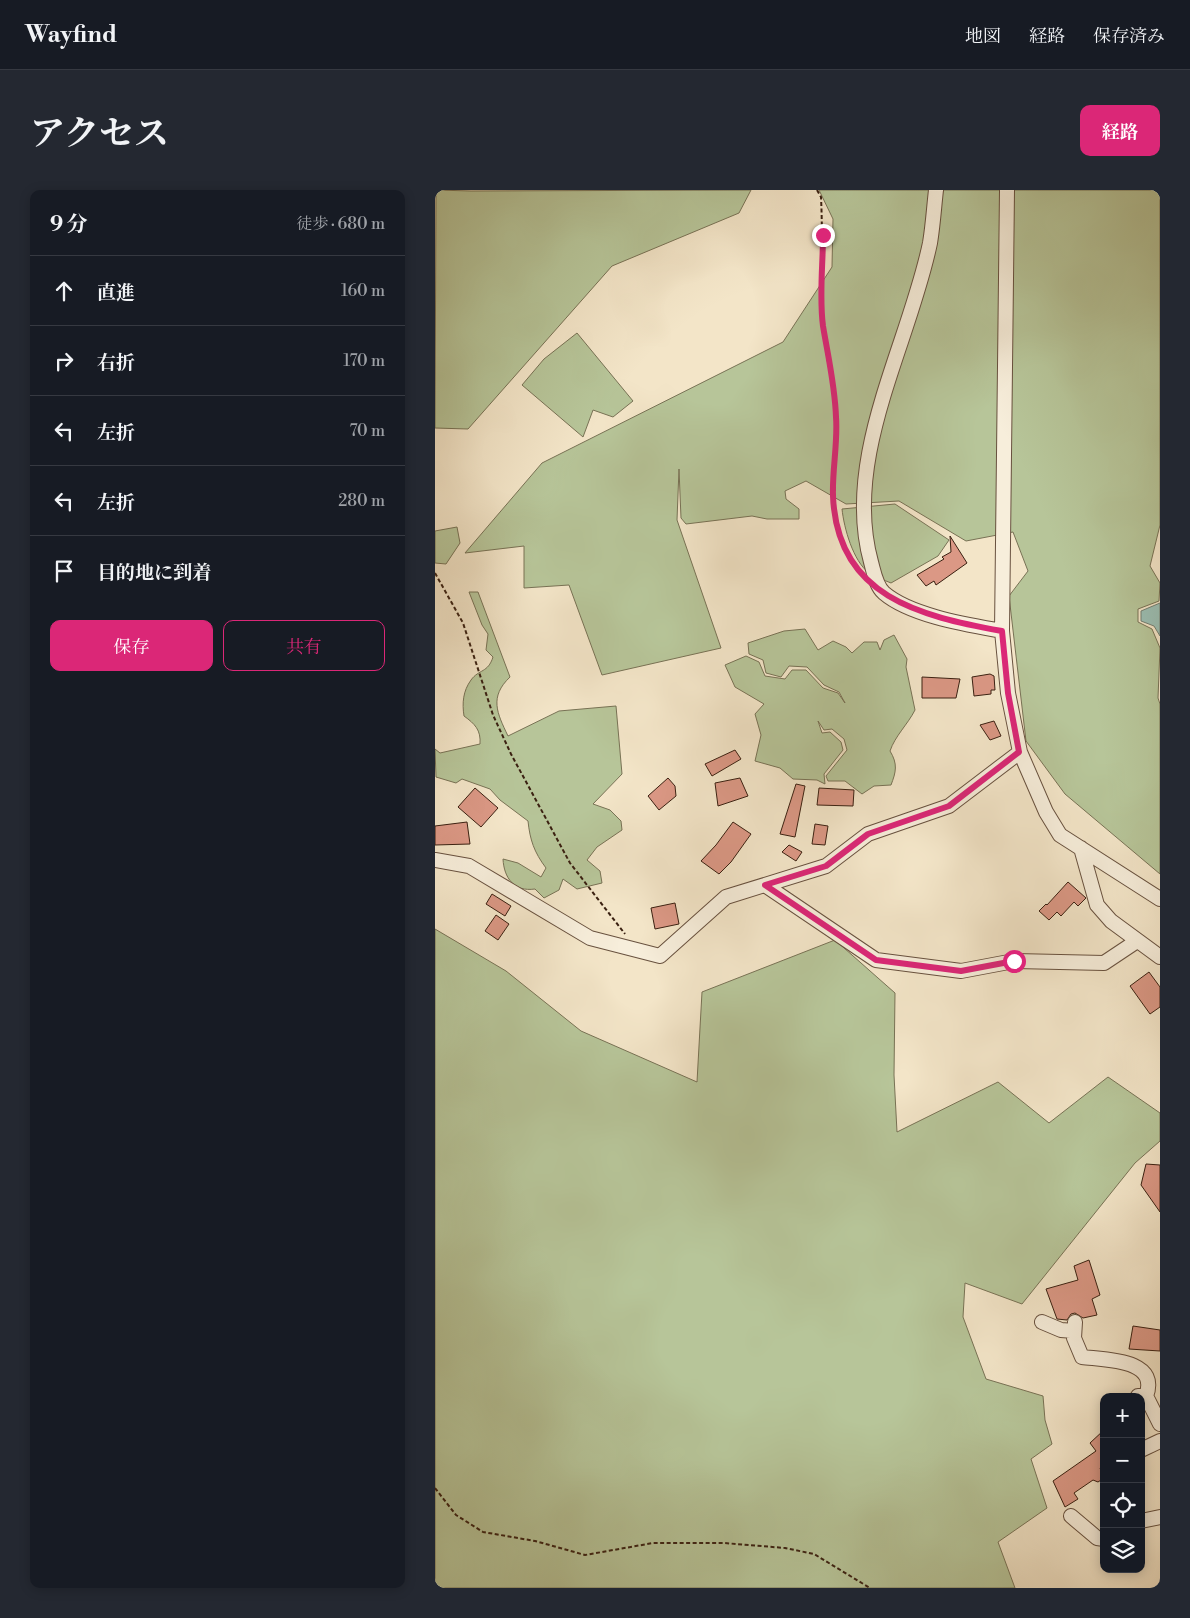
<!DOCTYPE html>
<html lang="ja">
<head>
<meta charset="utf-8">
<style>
	:root { --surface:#171b24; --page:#242831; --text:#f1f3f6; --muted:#9ea1a6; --line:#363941; --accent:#db2777 }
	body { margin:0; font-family:"Libre Bodoni","Noto Serif JP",serif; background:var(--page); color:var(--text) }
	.controls { position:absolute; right:15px; bottom:15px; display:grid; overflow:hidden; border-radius:10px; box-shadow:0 2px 12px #0003 }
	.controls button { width:45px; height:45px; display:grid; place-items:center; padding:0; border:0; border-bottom:1px solid var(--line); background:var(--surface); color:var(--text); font:25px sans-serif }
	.stop { position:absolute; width:15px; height:15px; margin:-11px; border:4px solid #db2777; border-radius:50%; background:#fff }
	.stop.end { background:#db2777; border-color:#fff; box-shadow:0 1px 5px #0008 }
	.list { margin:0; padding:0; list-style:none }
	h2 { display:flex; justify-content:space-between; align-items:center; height:65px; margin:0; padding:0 20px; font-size:21px }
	h2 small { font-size:16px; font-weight:400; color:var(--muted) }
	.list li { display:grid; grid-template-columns:32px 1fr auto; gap:15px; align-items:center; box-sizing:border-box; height:70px; padding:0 20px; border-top:1px solid var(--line) }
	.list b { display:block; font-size:19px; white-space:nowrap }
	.list em { font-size:16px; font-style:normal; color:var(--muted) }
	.actions { display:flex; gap:10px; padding:15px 20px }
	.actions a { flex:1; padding:11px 0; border:1px solid var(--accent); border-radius:10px; text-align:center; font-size:18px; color:var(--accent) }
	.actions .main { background:var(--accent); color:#fff }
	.icon { flex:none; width:28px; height:28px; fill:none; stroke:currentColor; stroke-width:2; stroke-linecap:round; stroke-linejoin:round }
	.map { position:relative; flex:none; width:725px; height:1398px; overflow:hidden; border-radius:10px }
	header { display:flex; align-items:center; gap:30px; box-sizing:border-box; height:70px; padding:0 25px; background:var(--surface); border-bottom:1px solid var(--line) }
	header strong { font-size:24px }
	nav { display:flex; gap:28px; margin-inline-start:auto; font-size:18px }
	.intro { display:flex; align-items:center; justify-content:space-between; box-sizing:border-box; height:120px; padding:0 30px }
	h1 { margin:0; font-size:35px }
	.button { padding:12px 22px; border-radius:10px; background:var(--accent); color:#fff; font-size:18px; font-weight:700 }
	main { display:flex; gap:30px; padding:0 30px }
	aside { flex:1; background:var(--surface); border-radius:10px; box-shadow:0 2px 12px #0003 }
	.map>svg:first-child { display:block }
	.green { fill:#b7c599; stroke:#787255 }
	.water { fill:#9bbfb4; stroke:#747f73 }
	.building { fill:#db9885; stroke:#3a2011 }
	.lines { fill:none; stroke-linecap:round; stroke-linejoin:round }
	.minor-casing { stroke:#68513f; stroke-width:16 }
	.path { stroke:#3a2011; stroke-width:2; stroke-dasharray:4 2.5; stroke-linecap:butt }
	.minor { stroke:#f7eedb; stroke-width:14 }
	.route { stroke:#db2777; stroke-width:6 }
</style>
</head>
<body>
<header>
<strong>Wayfind</strong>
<nav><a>地図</a><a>経路</a><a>保存済み</a></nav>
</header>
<div class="intro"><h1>アクセス</h1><a class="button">経路</a></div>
<main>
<aside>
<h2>9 分<small>徒歩 · 680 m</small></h2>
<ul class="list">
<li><svg class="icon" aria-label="ahead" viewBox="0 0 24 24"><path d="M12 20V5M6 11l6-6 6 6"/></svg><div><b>直進</b></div><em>160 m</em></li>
<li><svg class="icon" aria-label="right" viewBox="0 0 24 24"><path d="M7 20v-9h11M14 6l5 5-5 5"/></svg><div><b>右折</b></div><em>170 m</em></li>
<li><svg class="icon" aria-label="left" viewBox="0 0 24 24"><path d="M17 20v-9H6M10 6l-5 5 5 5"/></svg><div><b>左折</b></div><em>70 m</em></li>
<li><svg class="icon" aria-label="left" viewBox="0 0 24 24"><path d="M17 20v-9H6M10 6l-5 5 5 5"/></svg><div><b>左折</b></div><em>280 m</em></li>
<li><svg class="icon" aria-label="arrive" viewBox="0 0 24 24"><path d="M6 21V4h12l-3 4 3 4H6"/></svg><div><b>目的地に到着</b></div></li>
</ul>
<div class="actions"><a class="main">保存</a><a>共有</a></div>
</aside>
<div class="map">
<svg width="725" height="1398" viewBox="0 0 725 1398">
	<rect width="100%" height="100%" fill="#f3e5c8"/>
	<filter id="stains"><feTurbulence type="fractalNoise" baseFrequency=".004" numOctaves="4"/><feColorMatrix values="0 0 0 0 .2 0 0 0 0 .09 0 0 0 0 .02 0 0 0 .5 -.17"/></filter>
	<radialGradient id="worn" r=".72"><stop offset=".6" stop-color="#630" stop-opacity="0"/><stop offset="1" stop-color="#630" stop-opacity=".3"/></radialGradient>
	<path class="green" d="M1 0 36 1 316 0 304 23 177 76 33 239 0 238Z
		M384 0H725V335L715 376 725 393 724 411 703 419V432L717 439 725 458 723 508 725 514V684L630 604 591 551 574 406 593 381 578 342 531 351 464 311 411 314 371 291 350 301 351 309 364 319V329H332L317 326 251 334 246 328 244 279 242 330 286 458 167 485 134 395 89 398V356L30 363 107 273 348 152 397 77 398 29Z
		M142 143 198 211 178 227 158 220 148 247 87 195 109 169Z
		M460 314 514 350 503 366 456 393C449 390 440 387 434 383 418 371 409 338 407 319Z
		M22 337 25 353 11 374 0 373V341Z
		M34 402H43L75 487C54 507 62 523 73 546L124 521 181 516 187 584 158 614 175 620 186 631 187 640 162 657 152 670 165 681 167 693 142 699 128 689 124 700 109 708 100 699C79 702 69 688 68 669L83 673 106 687 111 678C99 662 95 650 93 631L65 610 55 599 27 589 21 593 1 587 0 559 5 563 45 554C46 540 40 534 29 526 27 513 28 501 36 490 44 479 53 483 58 467L51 460 53 444 47 435Z
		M370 439 383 460 398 451 411 457 417 463 429 452H442L445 460 449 450 459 445 472 469 471 477 480 520C473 534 460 546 455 561 463 574 461 582 456 595L439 596 427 604 410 591H393L391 586 412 560 409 549 397 539 389 540 383 531 387 543 395 542 406 552 408 560 389 584 390 594 382 590 358 589 345 578 320 571 326 545 320 524 329 514 300 497 290 475 311 466 324 472 330 486 350 489 357 480H371L388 498 403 503 410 513 404 502 389 495 372 477 354 476 346 487 331 483 328 470 314 464 313 453 349 441Z
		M0 739 71 781 146 841 262 892 267 802 400 750 460 803 459 885 462 942 563 892 614 933 673 887 725 923V951L700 973 587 1114 530 1093 528 1127 551 1189 608 1206 610 1230 617 1254 596 1269 612 1318 563 1352 580 1398H0Z"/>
	<path class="water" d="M725 413V446L719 436 706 431V421Z"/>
	<path class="building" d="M515 346 532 373 501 395 499 391 491 396 482 385 509 369 507 367 516 362Z
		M555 484 559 486 560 500H556V504L539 506 537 487Z
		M487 487 525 489 521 508H487Z
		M559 531 566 546 555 550 545 535Z
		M300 560 306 569 277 586 270 574Z
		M233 588 240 596 241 606 224 620 213 606Z
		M305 588 313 606 283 616 280 593Z
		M361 594 370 596 360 647 345 644Z
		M40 598 63 618 46 637 23 617Z
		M384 598 419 600 418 616 382 615Z
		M32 632 35 654 0 655V636Z
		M298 632 316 644 296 672 284 684 266 671 281 655Z
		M380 634 393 636 390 655 377 654Z
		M354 655 367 662 361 671 347 662Z
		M633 692 651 708 643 716 639 712 626 726 622 722 614 730 604 721 611 714 612 715Z
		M57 704 76 716 70 726 51 714Z
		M240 713 244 734 220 739 216 718Z
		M61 725 74 734 63 750 50 741Z
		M714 782 725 797V817L715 824 695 796Z
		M711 974 725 975V1022L706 995Z
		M654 1070 665 1105 657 1109 662 1125 648 1128 640 1123 636 1124 632 1130 622 1129 611 1099 643 1090 639 1076Z
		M698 1136 725 1140V1161L694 1159Z
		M669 1240V1275L665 1278 669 1288 663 1292 658 1290 639 1303 643 1309 630 1317 618 1291 661 1261 655 1253Z"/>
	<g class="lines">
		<g class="minor-casing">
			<path id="minor" d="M501 0C499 17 498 35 495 53 474 155 407 267 436 372 439 383 441 396 449 403 476 426 534 435 567 441
				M572 0 567 441 573 503 585 562 611 622 625 645 725 709
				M646 658 662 715 676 731 725 767
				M0 670 34 676 155 748 225 766 291 707 391 676 433 644 514 616 585 562
				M330 695 441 770 526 781 579 771 669 773 702 751
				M607 1132 626 1140 639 1141
				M640 1132 639 1148 647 1167C671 1170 725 1169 711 1206
				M703 1206H711L725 1234
				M706 1260 725 1251
				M636 1326 662 1348 669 1349
				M706 1331 725 1327"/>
		</g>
		<path class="path" d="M382 0 386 7C388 49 386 91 388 133 389 164 400 195 401 227 404 280 386 339 425 384
			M0 383 28 433 58 525 76 564 135 673 190 744
			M0 1298 21 1325 48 1342 100 1351 150 1365 218 1353H289L350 1358 379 1364 435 1398"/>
		<use href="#minor" class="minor"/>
	</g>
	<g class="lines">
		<path class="route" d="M388 45C388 75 384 107 388 136 393 166 400 196 401 227 403 253 397 280 398 306 402 407 485 426 567 441L573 503 584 562 514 616 433 644 391 676 330 695 441 770 526 781 579 771"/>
	</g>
	<rect width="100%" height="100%" filter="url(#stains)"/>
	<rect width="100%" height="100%" fill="url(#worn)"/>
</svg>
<div class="controls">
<button>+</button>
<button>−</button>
<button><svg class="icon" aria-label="locate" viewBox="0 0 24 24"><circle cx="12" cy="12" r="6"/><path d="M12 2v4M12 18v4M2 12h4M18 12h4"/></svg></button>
<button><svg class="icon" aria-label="layers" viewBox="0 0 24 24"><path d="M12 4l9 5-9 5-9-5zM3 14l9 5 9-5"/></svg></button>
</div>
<div class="stop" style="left:579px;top:771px"></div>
<div class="stop end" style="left:388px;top:45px"></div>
</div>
</main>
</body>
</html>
